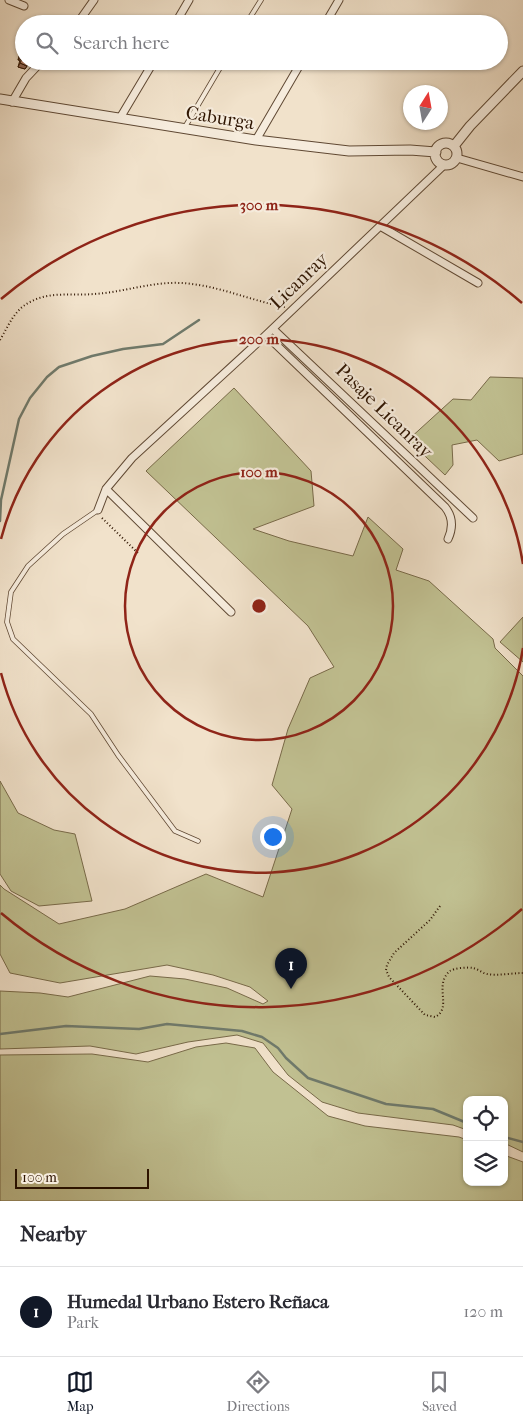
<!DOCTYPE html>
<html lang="en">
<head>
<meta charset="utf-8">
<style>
	:root { --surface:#fff; --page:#f2f2f3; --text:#2b2b33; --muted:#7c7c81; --line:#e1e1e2; --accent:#111827 }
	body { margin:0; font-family:"IM FELL French Canon",serif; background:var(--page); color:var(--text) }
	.controls { position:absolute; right:15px; bottom:15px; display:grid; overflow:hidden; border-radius:10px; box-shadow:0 1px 4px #0004 }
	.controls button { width:45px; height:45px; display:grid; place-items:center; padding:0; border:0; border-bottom:1px solid var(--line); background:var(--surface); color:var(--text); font:25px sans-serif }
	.compass { position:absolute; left:403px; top:85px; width:45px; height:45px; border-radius:50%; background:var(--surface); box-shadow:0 1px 4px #0004; rotate:11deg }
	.scale { position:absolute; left:15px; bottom:12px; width:134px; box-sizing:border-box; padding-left:5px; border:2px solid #2e1400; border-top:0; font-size:14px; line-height:18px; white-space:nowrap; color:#2e1400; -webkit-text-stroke:4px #f6ecdd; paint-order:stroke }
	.you { position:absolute; left:272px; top:836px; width:18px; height:18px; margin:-12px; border:4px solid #fff; border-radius:50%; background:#1a73e8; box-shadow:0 0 0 8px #1a73e833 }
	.badge { display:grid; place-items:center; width:32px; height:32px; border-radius:50%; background:var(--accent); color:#fff; font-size:16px; font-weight:700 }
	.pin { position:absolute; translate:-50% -41px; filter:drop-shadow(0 1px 2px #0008) }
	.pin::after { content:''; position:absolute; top:26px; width:18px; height:15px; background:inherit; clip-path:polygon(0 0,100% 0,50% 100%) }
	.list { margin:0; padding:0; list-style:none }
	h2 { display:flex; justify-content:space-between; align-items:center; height:65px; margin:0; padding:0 20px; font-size:21px }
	h2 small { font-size:16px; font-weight:400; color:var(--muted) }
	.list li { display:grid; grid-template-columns:32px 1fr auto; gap:15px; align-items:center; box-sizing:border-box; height:90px; padding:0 20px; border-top:1px solid var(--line) }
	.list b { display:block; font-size:19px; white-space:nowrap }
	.list p { margin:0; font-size:16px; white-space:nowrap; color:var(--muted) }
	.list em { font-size:16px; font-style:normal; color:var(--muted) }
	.icon { flex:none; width:28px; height:28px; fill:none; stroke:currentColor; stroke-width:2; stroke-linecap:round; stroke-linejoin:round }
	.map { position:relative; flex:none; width:523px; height:1201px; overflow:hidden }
	.search { position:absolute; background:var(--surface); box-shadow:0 1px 4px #0004; left:15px; right:15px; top:15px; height:55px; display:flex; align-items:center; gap:12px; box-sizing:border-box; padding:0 18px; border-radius:28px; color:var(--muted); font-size:19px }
	.sheet { height:155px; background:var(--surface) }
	nav { display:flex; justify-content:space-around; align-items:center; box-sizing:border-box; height:70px; border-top:1px solid var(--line); background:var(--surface); font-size:14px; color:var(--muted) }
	nav a { display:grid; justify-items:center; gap:2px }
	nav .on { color:var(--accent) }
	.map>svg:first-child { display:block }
	.green { fill:#c1c192; stroke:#786a49 }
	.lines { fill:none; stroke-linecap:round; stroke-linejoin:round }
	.stream { stroke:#6f7a6c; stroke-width:2.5 }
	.service-casing { stroke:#5f4833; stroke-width:5.5 }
	.minor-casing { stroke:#5f4833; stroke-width:9 }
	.tertiary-casing { stroke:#5f4833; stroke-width:11 }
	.path { stroke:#2e1400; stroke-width:2; stroke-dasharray:1 2.5; stroke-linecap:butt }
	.service { stroke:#f6ecdd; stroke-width:4 }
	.minor { stroke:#f6ecdd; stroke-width:7 }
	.tertiary { stroke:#f6ecdd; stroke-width:9 }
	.wall { fill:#b6816c; stroke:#2e1400 }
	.shaded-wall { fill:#946958; stroke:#2e1400 }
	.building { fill:#d4967d; stroke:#2e1400 }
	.ring { fill:none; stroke:#8f2418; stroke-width:2.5 }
	.labels { text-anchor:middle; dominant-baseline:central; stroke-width:4.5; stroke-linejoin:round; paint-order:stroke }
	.street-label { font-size:19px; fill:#2e1400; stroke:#f6ecdd }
	.centre { fill:#8f2418; stroke:#f6ecdd; stroke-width:2.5 }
	.ring-label { font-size:15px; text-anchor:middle; font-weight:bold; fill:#8f2418; stroke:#f6ecdd; stroke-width:4.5; stroke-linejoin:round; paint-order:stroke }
</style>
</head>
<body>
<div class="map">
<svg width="523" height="1201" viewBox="0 0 523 1201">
	<rect width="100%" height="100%" fill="#f1e2cb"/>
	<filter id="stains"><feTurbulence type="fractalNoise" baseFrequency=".004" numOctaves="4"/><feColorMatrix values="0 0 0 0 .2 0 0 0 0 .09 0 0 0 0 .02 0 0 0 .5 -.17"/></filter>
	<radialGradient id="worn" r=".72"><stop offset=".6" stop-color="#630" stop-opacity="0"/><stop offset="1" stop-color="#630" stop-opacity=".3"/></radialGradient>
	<path class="green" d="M490 377 523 378V454L499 461 477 440 452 445 453 465 445 475 408 440 453 399 471 400Z
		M234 388 311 471 314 506 253 529 289 541 353 556 368 517 403 549 396 570 429 581 493 639 495 648 523 676V1152L504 1143V1100H467V1130L453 1125 358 1113 322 1102 288 1075 263 1043 237 1035 188 1042 136 1054 90 1046 0 1049V991L40 993 68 997 150 976 185 979 227 988 263 1004 268 1001 250 987 213 975 167 965 60 983 10 973 0 954V885L4 889 59 924 125 909 206 874 263 897 292 809 272 785 288 729 310 678 334 667 308 626 146 471Z
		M523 617V662L500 642Z
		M0 781 18 813 54 830 75 834 92 901 39 906 11 891 0 874Z
		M226 1043 255 1048 273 1072 328 1116 365 1126 459 1137 467 1140V1182H504V1155L523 1162V1201H0V1055L92 1054 148 1062 196 1047Z"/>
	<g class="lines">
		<path class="stream" d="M0 521 1 500 19 419 30 398 47 377 59 367 92 356 123 349 163 344 199 320
			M0 1034 66 1026 139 1029 167 1024 242 1031 262 1037 278 1048 286 1058 308 1078 386 1104 433 1109 467 1123
			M504 1137 523 1142"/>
		<g class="service-casing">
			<path id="service" d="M246 24 261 0
				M185 127 224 61
				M98 510 63 534 28 566 11 592 7 622 13 639 91 714 118 755 175 831 198 841"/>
		</g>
		<g class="minor-casing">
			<path id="minor" d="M9 0 24 6
				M77 24 94 0
				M175 24 189 0
				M325 24 339 0
				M12 102 26 78 42 61
				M120 118 154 61
				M256 140 302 61
				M457 158 523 177
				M380 226 478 283
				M273 329 473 518
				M266 335 445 507C453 517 453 528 448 539
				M106 489 231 612
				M98 510 106 489 132 458 266 335 444 165"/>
		</g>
		<g class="tertiary-casing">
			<path id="tertiary" d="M0 99 256 140 349 151 410 150 436 152
				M435 154a11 11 0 1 1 22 0a11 11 0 1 1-22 0Z
				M454 146 470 126 523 71"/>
		</g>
		<path class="path" d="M0 340C9 325 14 310 30 302 50 291 72 296 94 294 127 292 158 279 192 284 224 288 253 301 285 307
			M102 518 139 554
			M440 906 430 920 394 953 387 965 386 970 389 977 425 1015 435 1017C453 1008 433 985 450 971 454 968 467 967 473 968 478 969 482 973 487 974 498 976 512 973 523 973"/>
		<use href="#service" class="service"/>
		<use href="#minor" class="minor"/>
		<use href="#tertiary" class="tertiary"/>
	</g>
	<path class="wall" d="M24 51V61L27 66 25 69 18 67 20 60H18L19 56Z"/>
	<path class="shaded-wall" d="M21 56 23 57 20 60H18Z
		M20 63 27 66 25 69 18 67Z"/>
	<path class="building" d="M22 52 24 53V61H29L27 66 20 63 23 57 21 56Z"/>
	<g class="ring">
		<circle cx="259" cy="606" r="134"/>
		<path d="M523 648A267 267 0 0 1 1 673M1 539A267 267 0 0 1 523 564"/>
		<path d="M522 909A401 401 0 0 1 1 913M1 299A401 401 0 0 1 522 303"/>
	</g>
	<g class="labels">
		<g class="street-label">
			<text transform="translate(220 118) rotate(9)">Caburga</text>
			<text transform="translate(299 281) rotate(-44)">Licanray</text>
			<text transform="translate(384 411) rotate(44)">Pasaje Licanray</text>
		</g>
	</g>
	<circle cx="259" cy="606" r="8" class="centre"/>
	<g class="ring-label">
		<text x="259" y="210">300 m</text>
		<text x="259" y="344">200 m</text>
		<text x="259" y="477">100 m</text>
	</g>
	<rect width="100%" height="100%" filter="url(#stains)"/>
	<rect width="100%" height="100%" fill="url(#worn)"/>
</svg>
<div class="controls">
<button><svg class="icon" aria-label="locate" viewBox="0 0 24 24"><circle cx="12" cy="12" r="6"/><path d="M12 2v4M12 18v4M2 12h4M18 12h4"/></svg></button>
<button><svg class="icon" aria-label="layers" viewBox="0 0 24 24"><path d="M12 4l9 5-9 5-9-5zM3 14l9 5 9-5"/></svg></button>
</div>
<svg class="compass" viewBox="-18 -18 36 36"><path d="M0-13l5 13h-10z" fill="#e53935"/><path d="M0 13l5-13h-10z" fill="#7c7c81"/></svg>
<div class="scale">100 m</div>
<div class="you"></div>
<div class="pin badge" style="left:291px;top:989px">1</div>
<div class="search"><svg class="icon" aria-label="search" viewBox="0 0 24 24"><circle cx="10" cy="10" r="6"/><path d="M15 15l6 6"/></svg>Search here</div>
</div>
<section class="sheet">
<h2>Nearby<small></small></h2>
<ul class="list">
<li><span class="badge">1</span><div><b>Humedal Urbano Estero Reñaca</b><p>Park</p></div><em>120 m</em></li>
</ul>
</section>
<nav>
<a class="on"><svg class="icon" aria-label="map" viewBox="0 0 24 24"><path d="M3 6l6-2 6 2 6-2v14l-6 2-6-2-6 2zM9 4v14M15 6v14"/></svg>Map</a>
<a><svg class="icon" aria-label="directions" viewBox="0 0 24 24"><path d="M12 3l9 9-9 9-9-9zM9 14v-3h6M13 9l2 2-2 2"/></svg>Directions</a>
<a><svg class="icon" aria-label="saved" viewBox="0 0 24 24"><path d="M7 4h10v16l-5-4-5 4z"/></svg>Saved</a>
</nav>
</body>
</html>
